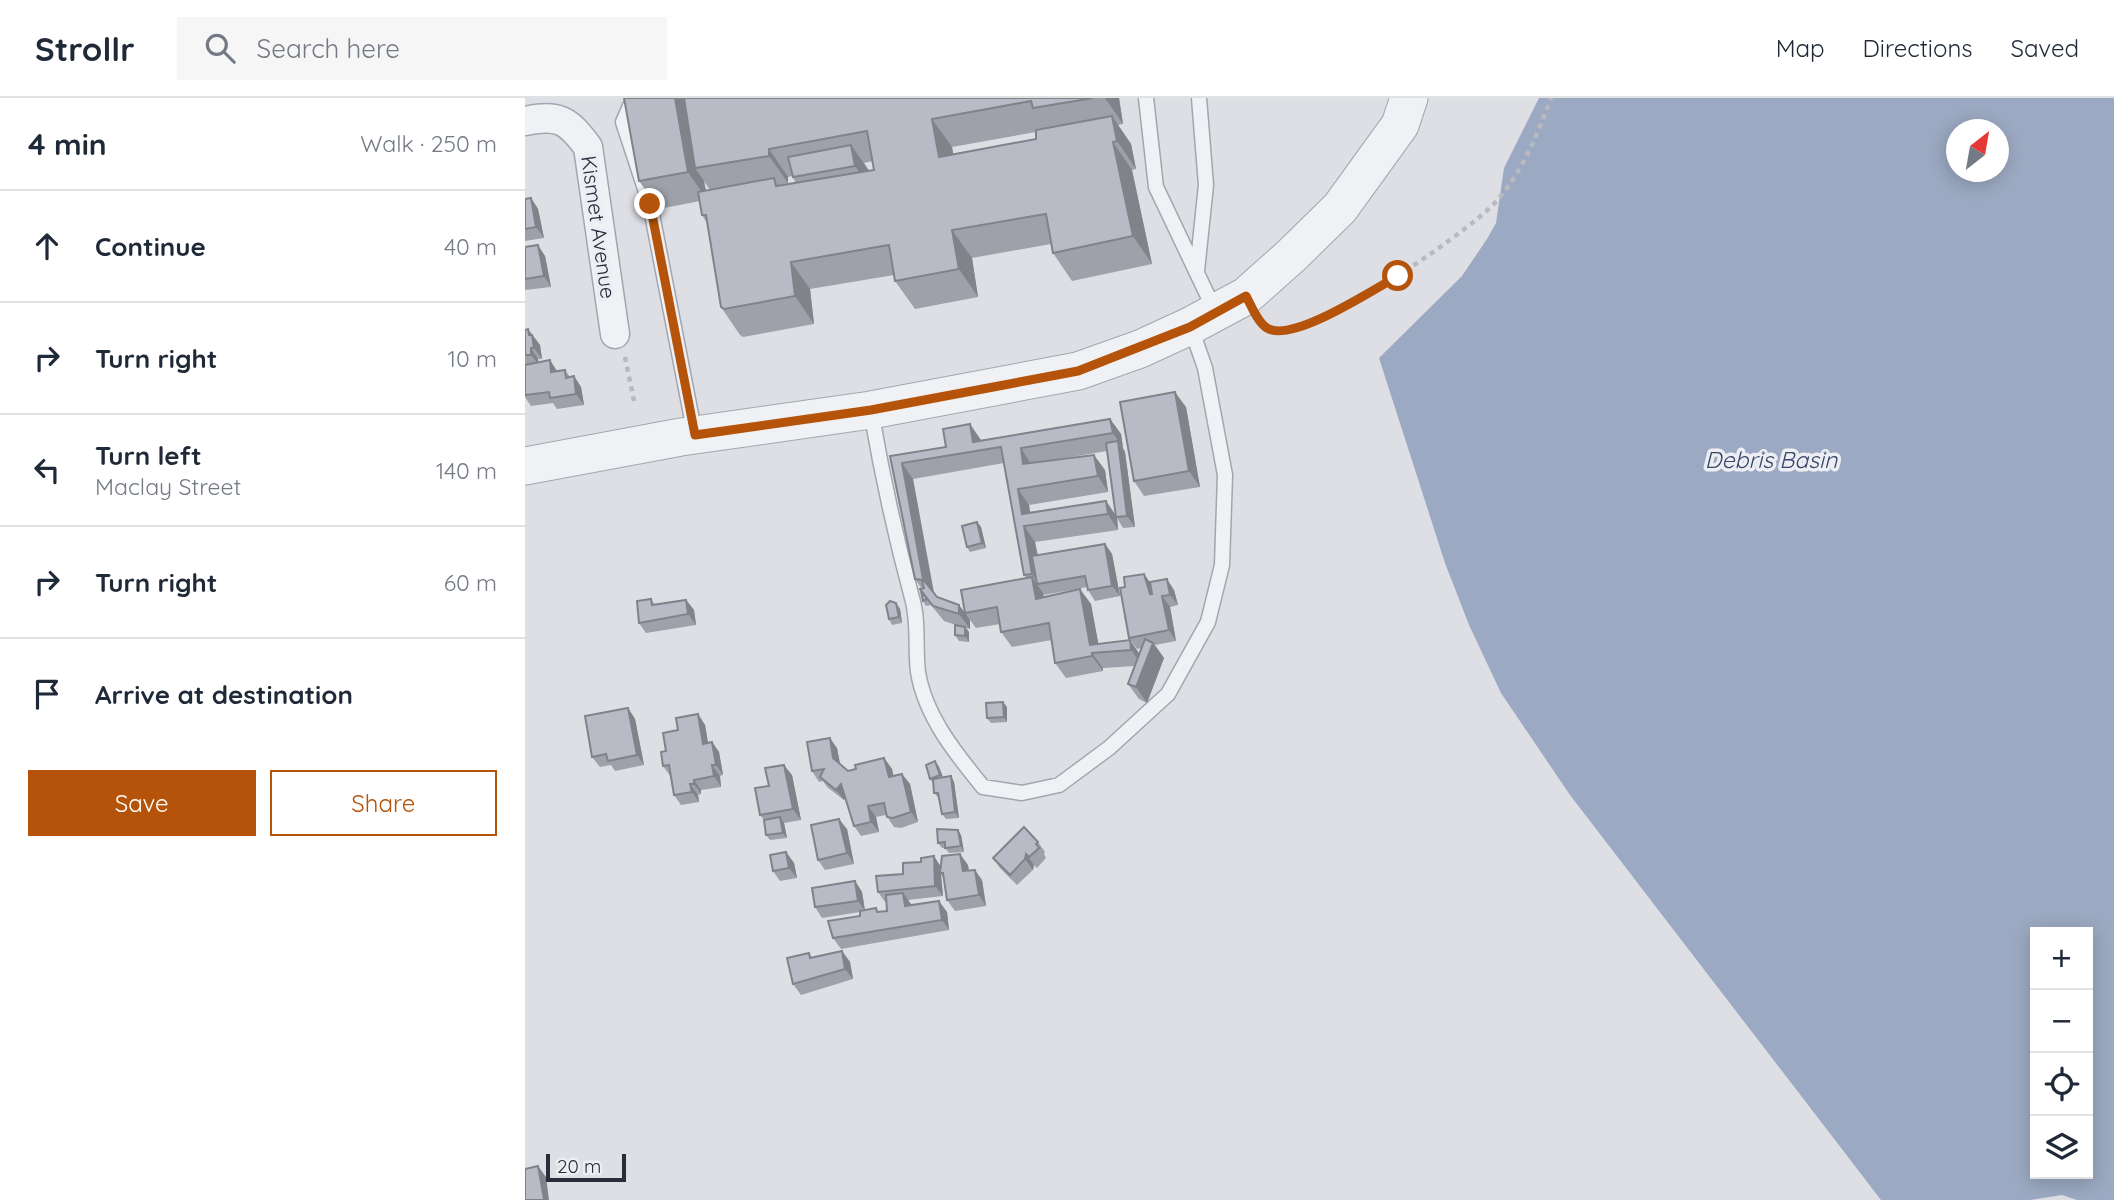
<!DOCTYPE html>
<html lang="en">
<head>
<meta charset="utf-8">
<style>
	:root { --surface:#fff; --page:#f6f6f7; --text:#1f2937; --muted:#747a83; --line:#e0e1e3; --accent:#b45309 }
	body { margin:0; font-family:Quicksand,sans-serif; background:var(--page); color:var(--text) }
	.controls { position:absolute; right:21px; bottom:21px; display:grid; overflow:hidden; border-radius:0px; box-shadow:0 4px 18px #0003 }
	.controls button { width:63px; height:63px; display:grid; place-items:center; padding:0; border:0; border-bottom:2px solid var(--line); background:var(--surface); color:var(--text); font:35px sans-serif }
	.compass { position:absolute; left:1421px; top:21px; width:63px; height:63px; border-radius:50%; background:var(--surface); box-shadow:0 4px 18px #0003; rotate:31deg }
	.scale { position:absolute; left:21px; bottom:18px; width:80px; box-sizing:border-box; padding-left:7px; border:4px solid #292d3a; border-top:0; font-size:19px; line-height:24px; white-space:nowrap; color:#292d3a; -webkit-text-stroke:5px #edeef3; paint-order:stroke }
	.stop { position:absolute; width:21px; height:21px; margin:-16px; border:5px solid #b45309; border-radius:50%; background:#fff }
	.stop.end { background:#b45309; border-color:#fff; box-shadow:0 2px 7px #0008 }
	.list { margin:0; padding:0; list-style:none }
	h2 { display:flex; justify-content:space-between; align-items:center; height:91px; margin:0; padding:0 28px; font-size:30px }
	h2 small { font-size:23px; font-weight:400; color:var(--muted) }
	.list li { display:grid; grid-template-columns:46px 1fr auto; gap:21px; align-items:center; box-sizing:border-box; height:112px; padding:0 28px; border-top:2px solid var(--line) }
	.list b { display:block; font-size:26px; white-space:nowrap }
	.list p { margin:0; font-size:23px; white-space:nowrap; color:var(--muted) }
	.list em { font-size:23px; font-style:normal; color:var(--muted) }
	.actions { display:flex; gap:14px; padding:21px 28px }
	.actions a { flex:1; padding:16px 0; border:2px solid var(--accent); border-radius:0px; text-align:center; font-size:24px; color:var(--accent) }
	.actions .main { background:var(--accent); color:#fff }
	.icon { flex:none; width:38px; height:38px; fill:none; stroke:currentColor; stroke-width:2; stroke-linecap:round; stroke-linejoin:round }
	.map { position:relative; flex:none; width:1589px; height:1102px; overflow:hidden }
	header { display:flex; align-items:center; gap:42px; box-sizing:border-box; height:98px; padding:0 35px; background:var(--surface); border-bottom:2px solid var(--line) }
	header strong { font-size:33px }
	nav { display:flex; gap:38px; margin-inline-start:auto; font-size:24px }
	.search { width:490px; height:63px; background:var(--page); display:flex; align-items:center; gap:18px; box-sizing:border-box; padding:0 24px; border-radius:0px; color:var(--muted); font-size:26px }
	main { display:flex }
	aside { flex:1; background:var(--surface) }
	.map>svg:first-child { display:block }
	.water { fill:#9ca9c2; fill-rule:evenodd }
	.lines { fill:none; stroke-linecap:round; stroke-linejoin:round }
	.service-casing { stroke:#a3a6ae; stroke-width:17 }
	.minor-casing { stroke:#a3a6ae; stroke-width:31 }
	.tertiary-casing { stroke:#a3a6ae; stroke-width:39 }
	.path { stroke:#b8bac0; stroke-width:4.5; stroke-dasharray:5 5; stroke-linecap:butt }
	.service { stroke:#f0f1f4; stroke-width:14 }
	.minor { stroke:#f0f1f4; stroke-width:28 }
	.tertiary { stroke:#f0f1f4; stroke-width:37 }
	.wall { fill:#9ea1a9; fill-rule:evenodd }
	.shaded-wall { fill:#81838a }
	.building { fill:#b8bbc5; stroke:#81838a; stroke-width:2 }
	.route { stroke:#b45309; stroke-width:9 }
	.labels { text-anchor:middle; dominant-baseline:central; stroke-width:7; stroke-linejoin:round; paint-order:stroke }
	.street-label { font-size:21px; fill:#292d3a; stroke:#edeef3 }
	.water-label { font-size:23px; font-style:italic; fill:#37476a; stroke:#edeef3 }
</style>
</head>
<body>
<header>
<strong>Strollr</strong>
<div class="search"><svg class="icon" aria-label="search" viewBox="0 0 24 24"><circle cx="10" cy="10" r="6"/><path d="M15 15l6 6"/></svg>Search here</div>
<nav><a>Map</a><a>Directions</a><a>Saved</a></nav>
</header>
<main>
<aside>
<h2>4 min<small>Walk · 250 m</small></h2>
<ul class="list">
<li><svg class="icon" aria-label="ahead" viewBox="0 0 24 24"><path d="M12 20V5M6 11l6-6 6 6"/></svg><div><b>Continue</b></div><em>40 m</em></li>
<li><svg class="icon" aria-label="right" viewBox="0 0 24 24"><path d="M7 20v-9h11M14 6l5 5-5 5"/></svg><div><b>Turn right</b></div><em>10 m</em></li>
<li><svg class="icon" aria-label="left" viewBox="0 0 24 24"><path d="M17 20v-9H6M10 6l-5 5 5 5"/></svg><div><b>Turn left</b><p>Maclay Street</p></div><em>140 m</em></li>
<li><svg class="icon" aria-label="right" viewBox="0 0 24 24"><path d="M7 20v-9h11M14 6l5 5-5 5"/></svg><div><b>Turn right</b></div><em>60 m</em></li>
<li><svg class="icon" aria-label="arrive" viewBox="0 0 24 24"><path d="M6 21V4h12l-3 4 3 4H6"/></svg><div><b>Arrive at destination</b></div></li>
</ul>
<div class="actions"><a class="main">Save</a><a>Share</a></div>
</aside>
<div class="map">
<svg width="1589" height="1102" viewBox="0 0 1589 1102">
	<rect width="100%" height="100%" fill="#dddfe5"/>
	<path class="water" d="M1014 0H1589V1102H1552L1537 1097 1506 1102H1356L1045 697 976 595 944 527 920 465 854 260 937 178 962 141 971 125 979 70ZM1432 32H1474V74H1432ZM1510 834H1563V1076H1510Z"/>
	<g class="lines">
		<g class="service-casing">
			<path id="service" d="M138 0 105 8 98 24 125 106 170 337
				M621 0 631 89 690 213
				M672 173 681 87 674 0
				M346 313C357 377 370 437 387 500 394 523 390 550 393 574 400 618 431 656 458 689L497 695 534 687 584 650 643 596 683 524 697 467 700 377 680 270 666 230"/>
		</g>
		<g class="minor-casing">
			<path id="minor" d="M0 23C34 16 43 22 63 49L90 236"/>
		</g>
		<g class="tertiary-casing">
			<path id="tertiary" d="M0 368 156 339 346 312 553 273 615 251 665 228 721 198 766 158 815 110 875 27 884 0"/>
		</g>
		<path class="path" d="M737 224C761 265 943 133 968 107 996 77 1012 38 1026 0
			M100 259 109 303"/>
		<use href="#service" class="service"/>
		<use href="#minor" class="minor"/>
		<use href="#tertiary" class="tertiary"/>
	</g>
	<path class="wall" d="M99 0H594L598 26 593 27 606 46 611 71 607 72 627 166 547 183 528 155 526 146 447 160 453 199 390 211 370 183 369 177 285 191 289 226 218 239 215 237 196 209 182 125 177 117 175 103 134 111 114 83ZM511 34V41L428 57 427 49ZM348 63 349 72 344 73 339 65ZM267 78 271 85 253 87 263 85V79ZM179 83 185 92H181Z
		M6 100 13 111 19 140 0 143V101Z
		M0 149 20 158 26 189 0 192Z
		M0 232 7 237 15 247 17 261H13V264L32 273 40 272 45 279 49 278 56 289 59 307 32 311 28 305 6 308 0 299Z
		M661 309 675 389 619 398 609 383Z
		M585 321 596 336 598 350 600 354 610 429 598 430 592 420 593 432 510 444 513 457 580 446 587 456 595 498 570 503 563 492 562 489 519 497 518 495 519 499 566 506 573 546 605 542 614 556 617 550 612 551 604 540 600 489 619 476 625 485 649 492 653 507 645 509 651 543 630 547 639 560 622 605 614 601 603 586 610 568 578 570V573L541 580 530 565 527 542 487 549 476 534 475 526 451 530 440 515 501 480 499 477 479 365 388 381 409 494 412 499 434 507 445 522V531L441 530 444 534V544L434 543 430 537 434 528 419 523 406 507 401 508 398 503 397 491 390 481 365 358ZM582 353 591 418 581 403 505 414 504 407 583 394 580 372 517 364Z
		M452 424 456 429 461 450 445 454 442 449Z
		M126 501 130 507 161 502 169 512 171 527 121 535 114 525Z
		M371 505 375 511 377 525 367 527 364 521Z
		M482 609V624L466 625 462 620Z
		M103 610 110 621 119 667 90 673 86 667 75 669 67 659Z
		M173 616 180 627 183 645 187 644 194 654 198 677 195 678 196 689 176 692V696L173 697 174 704 156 707 149 697 146 679 138 668 153 632Z
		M312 650 315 666 323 673 359 660 367 671 368 678 377 676 385 686 393 724 376 730 369 729 361 717 351 719 354 734 336 738 329 728 320 700 319 702 302 689 298 683 294 684 287 673Z
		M410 663 414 669 418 679 426 678 429 684 434 720 421 721 417 716 414 700 409 695 408 685 405 681Z
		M267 677 276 722 259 725 262 740 245 742 241 737 239 722 235 717 244 688Z
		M322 731 329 766 300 772 293 762Z
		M436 737 439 754 424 755 420 750H417L413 745Z
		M513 744 520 754 519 756 521 760 512 770 509 767 508 772 492 787 475 770 468 760Z
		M261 754 269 765 272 780 255 783 248 773Z
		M443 767 444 772 457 782 461 808 430 813 422 802 419 780 416 777 418 798 383 802 386 807 422 814 424 832 316 851 308 840 335 818V814L297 820 290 809 330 783 337 794 340 812 351 810 354 814 362 813V804H360L353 794 378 776 416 769Z
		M317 853 325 864 328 881 276 897 268 886 284 855 287 860Z"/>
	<path class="shaded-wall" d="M150 0H162L170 70 179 83 182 102 163 74Z
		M580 0H594L598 26Z
		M587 18 606 46 611 71 592 43Z
		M407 21 427 49 434 87 414 59Z
		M588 44 607 72 627 166 608 138Z
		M326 47 345 74 349 96 330 68Z
		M244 51 263 79V85L244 58Z
		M6 100 13 111 19 140 11 129Z
		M427 132 447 160 453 199 434 171Z
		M13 147 20 158 26 189 19 178Z
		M266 164 285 191 289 226 270 198Z
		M3 231 15 247 17 261 9 250 4 237Z
		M6 250 13 261 14 267 6 257Z
		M25 262 32 273 26 274Z
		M49 278 56 289 59 307 51 296Z
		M650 294 661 309 675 389 664 373Z
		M585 321 596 336 598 350 588 335Z
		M445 326 456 342 458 352 448 344Z
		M593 343 600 354 610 429 602 418Z
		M496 350 506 366H498Z
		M569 357 580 372 583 394 573 378Z
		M377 365 388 381 409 497 398 481Z
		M493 391 504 407 507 427 497 416Z
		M581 403 592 419 593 432 583 416Z
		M452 424 456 429 461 450 457 445Z
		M499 428 510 444 517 485 514 486 507 476Z
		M580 446 587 456 595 498 587 488Z
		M619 476 626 486 632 507 625 496Z
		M507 479 518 495 522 517 511 501Z
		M642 481 649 492 653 507 645 497Z
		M555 491 566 506 575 554 565 547Z
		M637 498 645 509 651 543 644 532Z
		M161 502 169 512 171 527 163 516Z
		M371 505 375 511 377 525 374 519Z
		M434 507 445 522V531L434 516Z
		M440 529 444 534V544L440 538Z
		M605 542 616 558 617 567 606 552Z
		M628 545 639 560 622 605 611 589Z
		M567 555 578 570V573L567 558Z
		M478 604 482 609V624L479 619Z
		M103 610 110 621 119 667 112 657Z
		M173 616 180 627 185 656 178 646Z
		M305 640 312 650 316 671 308 660Z
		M187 644 194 654 198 677 191 667Z
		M359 660 367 671 371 690 364 679Z
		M410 663 414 669 419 682 415 677Z
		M187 667 195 678 196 689 189 678Z
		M259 667 267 677 276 722 268 711Z
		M377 676 385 686 393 724 386 714Z
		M426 678 429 684 434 720 430 714Z
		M169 682 176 692V696L169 686Z
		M165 686 173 697 174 704 167 694Z
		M316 686 323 696 319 702 311 692Z
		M343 708 351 719 354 734 346 724Z
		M255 719 259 725 262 740 258 735Z
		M314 721 322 731 329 766 322 755Z
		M433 732 436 737 439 754 436 748Z
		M261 754 269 765 272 780 264 770Z
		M435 756 443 767 445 783 438 773Z
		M501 756 509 767 508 772 500 761Z
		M409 758 416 769 415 775 416 777 418 798 410 788Z
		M450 772 457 782 461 808 454 797Z
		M330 783 337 794 340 813 333 803Z
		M378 795 386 806 388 819 380 808Z
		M414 803 422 814 424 832 417 822Z
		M317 853 325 864 328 881 320 871Z
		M13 1068 21 1079 24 1102H18Z"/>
	<path class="building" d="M99 0H150L163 74 114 83Z
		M159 0H568L508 10 506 3 407 21 414 59 511 41V32L587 18 592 43 588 44 608 138 528 155 521 116 427 132 434 171 370 183 364 147 266 164 270 198 199 211 196 209 181 117H177L173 94 249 80 251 88 349 72 342 33 244 51V58L170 70Z
		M326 47 330 68 268 79 263 59Z
		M6 100 11 129 0 131V101Z
		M13 147 19 178 0 181V149Z
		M3 231 4 237H7L9 250H6V257H0V232Z
		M25 262 26 274 40 272 41 280 49 278 51 296 25 300 24 294 0 297V267Z
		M650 294 664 373 609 383 595 304Z
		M585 321 588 335 496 350 498 366 569 357 573 378 493 391 497 416 581 403 583 416 499 428 507 476 499 477 476 349 377 365 398 481 412 499 434 507V516L408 508 395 491 399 490 397 482 390 481 365 358 421 349 418 331 445 326 448 344Z
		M593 343 602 418 591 419 581 345Z
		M452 424 457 445 442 449 437 428Z
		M580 446 587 488 563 492 560 478 512 486 507 458Z
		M619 476 625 496H627L625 484 642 481 645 497 637 498 644 532 604 540 595 490 600 489 599 479Z
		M507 479 511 501 555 491 565 547 605 542 606 552 567 555V558L530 565 524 525 476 534 472 509 440 515 436 492Z
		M396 493 402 501 398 503Z
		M126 501 127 507 161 502 163 516 114 525 112 503Z
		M365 503 371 505 374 519 364 521 361 507Z
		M430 527 440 529V538L430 537Z
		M620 541 628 545 611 589 603 586Z
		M478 604 479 619 462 620 461 605Z
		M103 610 112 657 83 663 81 656 67 659 60 618Z
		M173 616 178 646 187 644 191 667H187L189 678 169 682V686H165L167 694 149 697 144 667 138 668 136 654 141 653 138 635 153 632 151 620Z
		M305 640 308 660 323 673 331 671 330 667 359 660 364 679 377 676 386 714 368 720 362 719 359 705 343 708 346 724 329 728 316 686 311 692 295 679 299 671 287 673 282 644Z
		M410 663 415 677 405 681 401 667Z
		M259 667 268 711 235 717 230 690 244 688 240 670Z
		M426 678 430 714 417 716 413 695H409L408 681Z
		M255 719 258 735 241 737 239 722Z
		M314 721 322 755 293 762 286 727Z
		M499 729 513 744 511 746 514 750 504 759 501 756 500 761 485 777 468 760Z
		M412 731 433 732 436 748 420 750V744L413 745Z
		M261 754 264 770 248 773 245 757Z
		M435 756 438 773 450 772 454 797 422 802 418 775H415L417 758Z
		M409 758 410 788 353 794 351 778 378 776V765L396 764V760Z
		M330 783 333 803 290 809 287 790Z
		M378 795 380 808 414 803 417 822 308 840 303 823 335 818V813L351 810 352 814 362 813 361 797Z
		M317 853 320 871 268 886 262 860 284 855 285 860Z
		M13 1068 19 1101 18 1102H0V1071Z"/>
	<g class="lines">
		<path class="route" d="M125 106 170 337 346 312 553 273 665 229 721 198C726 207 733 225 742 230 766 246 849 191 873 178"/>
	</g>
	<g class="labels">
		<g class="street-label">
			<text transform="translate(74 129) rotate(82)">Kismet Avenue</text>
		</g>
		<g class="water-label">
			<text x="1246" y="361">Debris Basin</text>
		</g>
	</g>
</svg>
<div class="controls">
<button>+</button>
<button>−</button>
<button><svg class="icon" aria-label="locate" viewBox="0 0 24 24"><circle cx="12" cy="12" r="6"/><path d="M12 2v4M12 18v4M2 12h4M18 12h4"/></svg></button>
<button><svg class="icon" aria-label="layers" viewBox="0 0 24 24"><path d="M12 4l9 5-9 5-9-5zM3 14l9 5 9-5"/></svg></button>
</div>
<svg class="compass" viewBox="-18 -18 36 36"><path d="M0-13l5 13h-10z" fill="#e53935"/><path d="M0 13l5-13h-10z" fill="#747a83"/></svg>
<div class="scale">20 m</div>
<div class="stop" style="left:873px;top:178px"></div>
<div class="stop end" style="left:125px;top:106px"></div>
</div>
</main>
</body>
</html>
